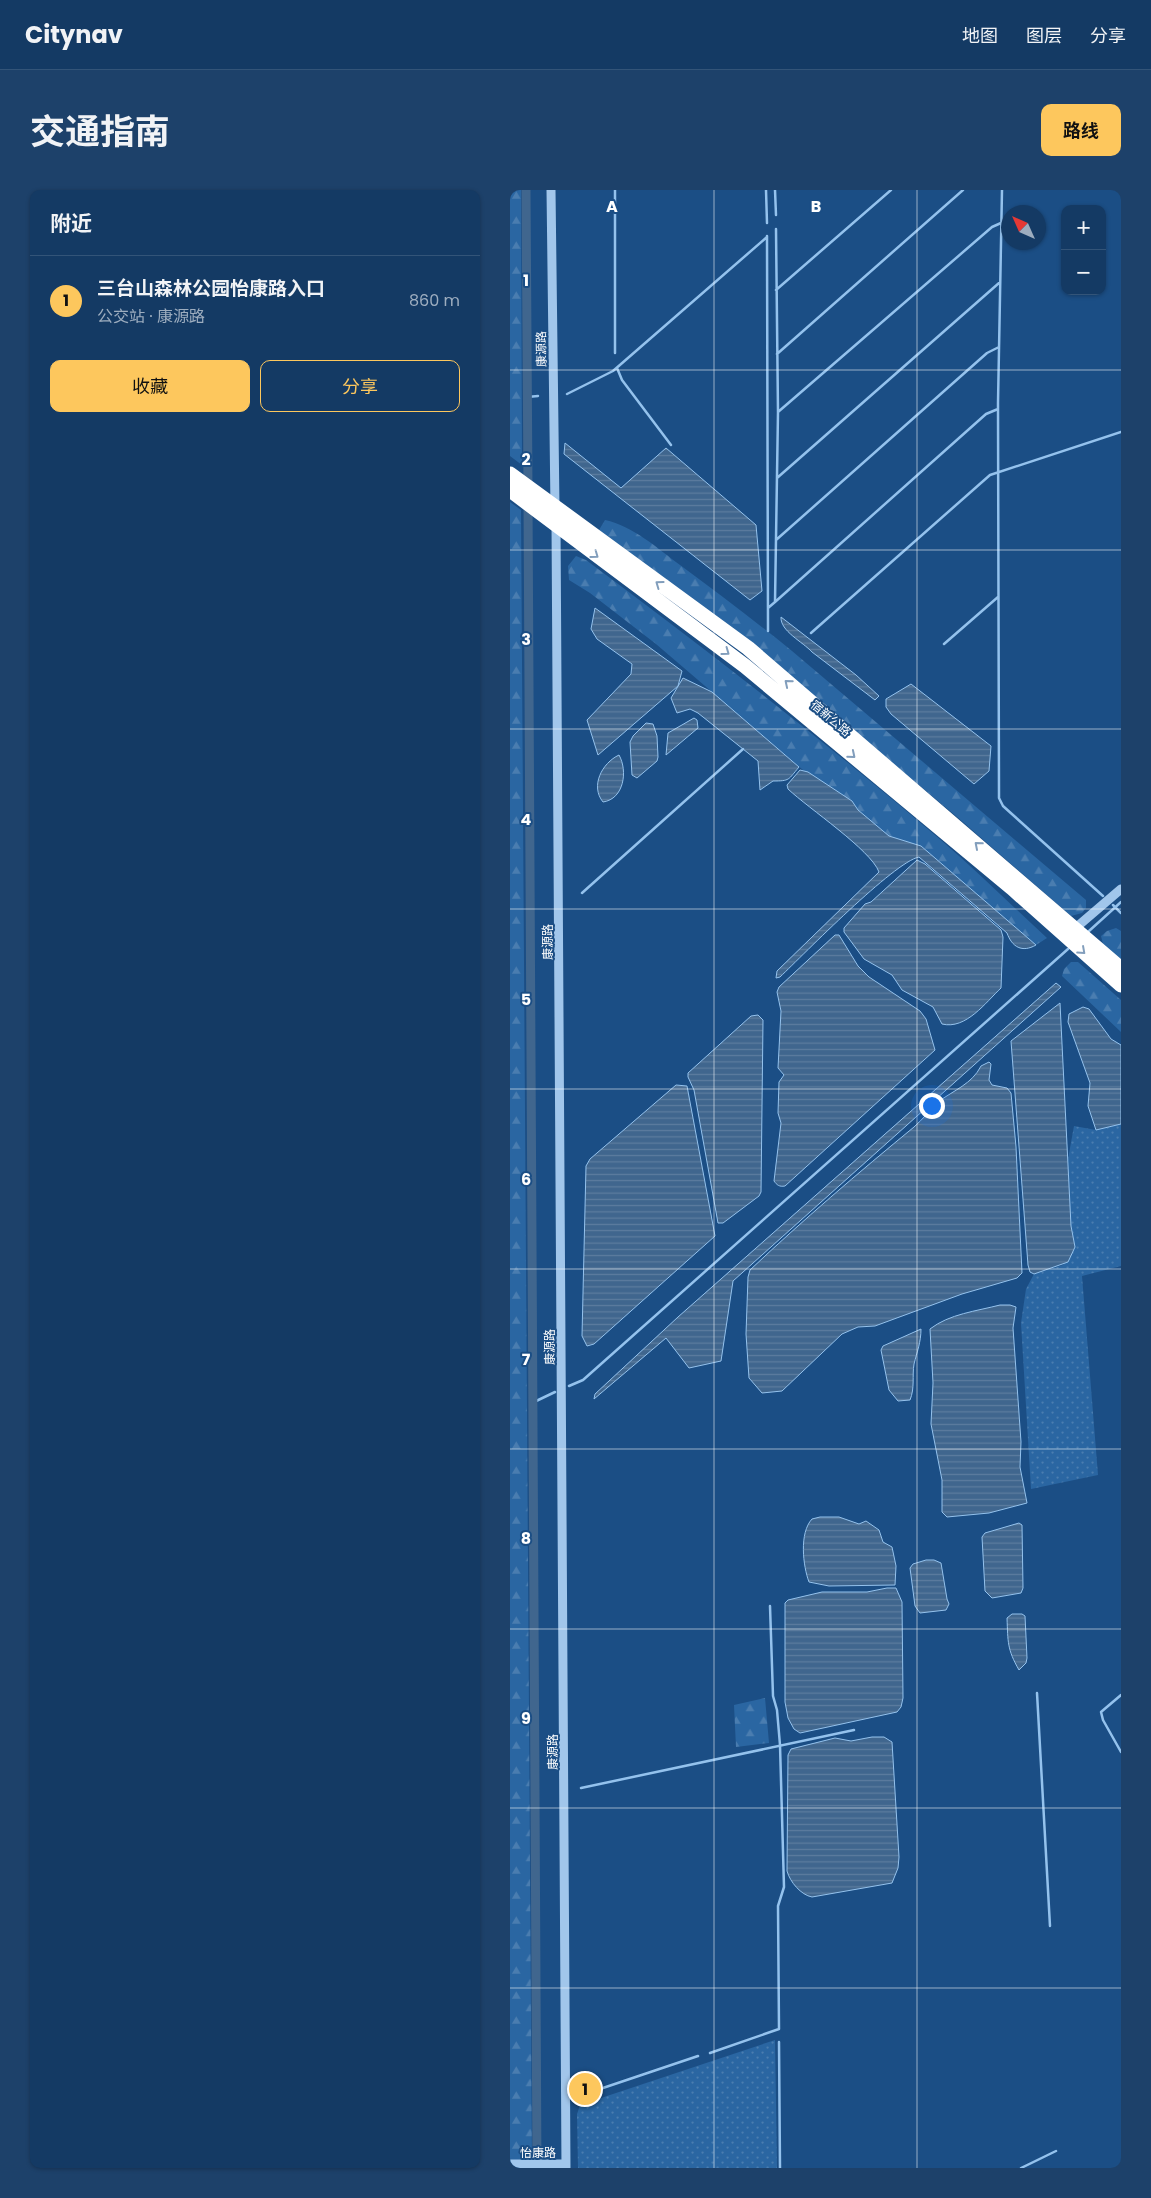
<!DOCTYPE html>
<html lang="zh">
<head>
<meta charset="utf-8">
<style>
	:root { --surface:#143a64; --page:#1d416a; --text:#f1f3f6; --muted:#9dadbf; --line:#335478; --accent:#fdc75d }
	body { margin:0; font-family:Poppins,"Noto Sans SC",sans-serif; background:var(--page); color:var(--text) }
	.controls { position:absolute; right:15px; top:15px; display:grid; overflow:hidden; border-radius:10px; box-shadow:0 1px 4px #0004 }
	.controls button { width:45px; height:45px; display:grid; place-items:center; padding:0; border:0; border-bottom:1px solid var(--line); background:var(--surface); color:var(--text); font:25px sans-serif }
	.compass { position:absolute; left:491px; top:15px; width:45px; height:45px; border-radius:50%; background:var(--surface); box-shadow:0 1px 4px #0004; rotate:315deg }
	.you { position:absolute; left:421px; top:915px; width:18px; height:18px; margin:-12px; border:4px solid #fff; border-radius:50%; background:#1a73e8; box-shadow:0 0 0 8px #1a73e833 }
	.badge { display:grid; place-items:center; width:32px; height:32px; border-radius:50%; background:var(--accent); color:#111; font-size:16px; font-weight:700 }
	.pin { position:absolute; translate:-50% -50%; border:2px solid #fff; box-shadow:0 1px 5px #0006 }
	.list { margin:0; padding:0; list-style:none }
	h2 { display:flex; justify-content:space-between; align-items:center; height:65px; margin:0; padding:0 20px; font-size:21px }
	h2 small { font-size:16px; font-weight:400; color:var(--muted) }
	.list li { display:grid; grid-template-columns:32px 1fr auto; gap:15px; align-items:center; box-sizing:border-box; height:90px; padding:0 20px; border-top:1px solid var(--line) }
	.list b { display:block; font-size:19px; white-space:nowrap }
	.list p { margin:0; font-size:16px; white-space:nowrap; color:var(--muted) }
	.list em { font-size:16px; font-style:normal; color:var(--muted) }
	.actions { display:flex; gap:10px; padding:15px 20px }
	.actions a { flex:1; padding:11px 0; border:1px solid var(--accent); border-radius:10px; text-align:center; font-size:18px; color:var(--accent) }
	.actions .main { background:var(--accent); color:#111 }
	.map { position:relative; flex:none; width:611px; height:1978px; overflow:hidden; border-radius:10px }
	header { display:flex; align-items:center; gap:30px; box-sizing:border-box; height:70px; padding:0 25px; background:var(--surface); border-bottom:1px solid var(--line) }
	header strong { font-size:24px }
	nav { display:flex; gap:28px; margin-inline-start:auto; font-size:18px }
	.intro { display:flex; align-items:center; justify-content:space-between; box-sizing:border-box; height:120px; padding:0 30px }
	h1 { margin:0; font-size:35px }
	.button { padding:12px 22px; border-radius:10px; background:var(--accent); color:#111; font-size:18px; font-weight:700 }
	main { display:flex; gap:30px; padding:0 30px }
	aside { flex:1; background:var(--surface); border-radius:10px; box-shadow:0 1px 4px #0004 }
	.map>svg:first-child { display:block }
	.grass { fill:url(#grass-dots) }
	.forest { fill:url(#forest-firs) }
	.water { fill:url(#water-rules); stroke:#94c2ed }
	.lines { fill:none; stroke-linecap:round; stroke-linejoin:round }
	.stream { stroke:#94c2ed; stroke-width:2.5 }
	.canal { stroke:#40668e; stroke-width:9 }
	.minor { stroke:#a1c6eb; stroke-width:9 }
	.highway { stroke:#fff; stroke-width:15 }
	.oneway { stroke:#829ebc }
	.grid { fill:none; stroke:#fff; stroke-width:1; stroke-opacity:0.55 }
	.labels { text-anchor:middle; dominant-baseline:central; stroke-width:4; stroke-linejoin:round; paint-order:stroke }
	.street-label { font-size:12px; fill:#fff; stroke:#1b4e85 }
	.grid-label { font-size:16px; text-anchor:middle; font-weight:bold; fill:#fff; stroke:#1b4e85; stroke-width:4; stroke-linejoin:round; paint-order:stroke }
</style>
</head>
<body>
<header>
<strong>Citynav</strong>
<nav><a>地图</a><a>图层</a><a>分享</a></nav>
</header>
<div class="intro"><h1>交通指南</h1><a class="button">路线</a></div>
<main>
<aside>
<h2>附近<small></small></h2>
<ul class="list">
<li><span class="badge">1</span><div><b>三台山森林公园怡康路入口</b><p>公交站 · 康源路</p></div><em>860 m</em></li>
</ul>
<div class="actions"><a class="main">收藏</a><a>分享</a></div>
</aside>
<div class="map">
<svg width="611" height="1978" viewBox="0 0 611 1978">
	<defs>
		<pattern id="grass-dots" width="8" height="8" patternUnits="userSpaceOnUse" patternTransform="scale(1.25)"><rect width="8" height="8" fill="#2a66a2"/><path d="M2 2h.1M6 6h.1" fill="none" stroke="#4a7db0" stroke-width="1.8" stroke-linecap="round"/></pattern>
		<pattern id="forest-firs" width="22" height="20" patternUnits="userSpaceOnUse" patternTransform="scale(1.25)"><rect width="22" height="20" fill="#2a66a2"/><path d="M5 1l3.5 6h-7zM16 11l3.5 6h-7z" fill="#4a7db0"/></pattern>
		<pattern id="water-rules" width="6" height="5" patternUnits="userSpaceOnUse" patternTransform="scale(1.25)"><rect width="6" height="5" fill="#40668e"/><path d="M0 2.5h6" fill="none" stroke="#5d7d9f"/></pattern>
	</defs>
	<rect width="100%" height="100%" fill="#1b4e85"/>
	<path class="grass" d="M611 934V1076L572 1086 588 1285 521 1299 511 1133 516 1099 524 1084 553 1075 562 1063 565 1057 561 1036 558 969 564 936 586 940Z
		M265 1850 267 1978H68L67 1924 70 1915Z"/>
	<path class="forest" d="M0 0H11L12 275 0 266Z
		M0 312 11 320 22 1978H0Z
		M95 330C123 336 147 358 170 375 208 403 245 431 282 461L576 710V718L572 723 561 726 446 626 246 459 89 340Z
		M66 366 76 370C197 460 317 553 432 651 468 682 502 716 537 748L526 755 411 656 379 646 348 620 342 611 293 580 146 454 80 403 59 390 58 376Z
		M606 738 611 741V770L593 754 591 746 597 741Z
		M561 772H568L611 810V842L552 786 554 779Z
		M255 1508 259 1553 226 1557 224 1515Z"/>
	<path class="water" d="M55 253 111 298 156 258 246 335 252 401 240 410 54 264Z
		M85 418 172 481 168 496 88 565 77 530 121 484 122 474 87 449 81 439Z
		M271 427 346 485 369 506 365 510 302 462C293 452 270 441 271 427Z
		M173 488 202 502 289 577C278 590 280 591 263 591L250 600 248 571 188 523 180 519 167 523 161 508Z
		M401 494 481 556 479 581 464 594 381 524 376 517V509Z
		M184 528 187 530 188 538 156 565 158 543Z
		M136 533 143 534 147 546 148 567 147 571 127 588 122 585 120 552 123 546Z
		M109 565C118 581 114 609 93 612 80 596 92 573 109 565Z
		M290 580 298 582 342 611 348 620 379 646 411 656 526 755C512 763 502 757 497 743L409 667C384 672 294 764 270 787L266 788 267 781 369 682C361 660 298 618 278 599L277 595Z
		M407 670 415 674 491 740 493 747 491 798C476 812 456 840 432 834L423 817 392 800 382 785 354 769 334 742V738L355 714 361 712Z
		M325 745H329L348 776 359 787 410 821 416 829 425 860 275 996C269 997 267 995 264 991L271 933 268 923 269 892 274 885 268 878 271 821 267 802 269 797Z
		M546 793 551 797 223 1091 211 1171 179 1178 156 1148 84 1209 85 1204 168 1127Z
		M550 813 561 1036 565 1057 558 1072 524 1084 520 1082 518 1075 501 851Z
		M573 817 579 819 601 849 611 855V934L586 940 578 916 580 893 558 832 559 824Z
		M248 825 253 830 251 1002 249 1006 213 1033H208L184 900 178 887V883L241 826Z
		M479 872 481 874 479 890 482 895 497 898 501 903 506 957 512 1083 507 1088 452 1104 365 1136 348 1137 332 1144 272 1201 252 1203 239 1188 236 1144 238 1087 240 1080C293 1030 348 983 404 937 413 929 420 920 428 912 444 900 462 894 471 876Z
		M166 895 177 896 205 1046 84 1154 77 1156 72 1146 76 976 80 969Z
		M490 1115H500L506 1117 503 1138 511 1252 510 1277 517 1313 479 1323 437 1327 432 1322V1290L421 1234 423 1193 420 1139C439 1124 467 1121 490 1115Z
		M411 1139C411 1152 407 1162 404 1174 402 1186 405 1198 400 1210L388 1211 379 1200 371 1160 373 1156Z
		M310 1327H329L349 1334 356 1331 369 1340 373 1352 382 1357 386 1376 385 1395 319 1396 299 1392C293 1376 289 1343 302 1329Z
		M509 1333 512 1335 513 1398 511 1403 482 1408 475 1401 472 1347 475 1343Z
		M416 1370H424L431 1373 437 1409 439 1414 436 1420 410 1423 405 1416 400 1378 403 1374Z
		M377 1398H386L392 1412 393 1508 391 1517 387 1522 290 1543 284 1539 278 1528 275 1512V1413L278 1410 312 1402H357Z
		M502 1424H512L515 1426 517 1468 516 1473 509 1480C497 1459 498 1452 497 1428Z
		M362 1547H374L382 1552 389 1667 388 1678 382 1693 302 1707C291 1705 280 1692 277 1681L278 1565 281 1559 325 1548 341 1551Z"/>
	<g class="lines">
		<path class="stream" d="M256 0 257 33
			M265 0 266 25
			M492 0 488 213 489 608 493 616 593 706
			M257 46 258 441
			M266 100 381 0
			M105 163V0
			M267 164 453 0
			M107 178 112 190 161 255
			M57 204 103 181 257 47
			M17 207 28 206
			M268 222 482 37 491 33
			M267 288 489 93
			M266 350 477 163 489 157
			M265 412 476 224 488 219
			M258 418 265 412 268 222 266 39
			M301 443 480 285 611 242
			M434 454 488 407
			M72 703 233 559
			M603 715 611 723
			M579 741 611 712
			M59 1196 73 1190 558 759
			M22 1213 45 1202
			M527 1503 540 1736
			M611 1505 591 1522 593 1530 611 1562
			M71 1598 344 1540
			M269 1852 270 1978
			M200 1863 269 1839 268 1716 274 1697 270 1555 267 1520 263 1506 260 1416
			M84 1901 188 1866
			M511 1978 546 1961"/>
		<path class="canal" d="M16 0 18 298
			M18 311 27 1978"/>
		<path class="minor" d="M41 0 45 318
			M46 333 56 1978
			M562 741 611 699
			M0 1974H56"/>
		<path class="highway" d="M0 284 238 458 611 779
			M0 300 235 476 502 698 611 795"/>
	</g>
	<defs><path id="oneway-chevron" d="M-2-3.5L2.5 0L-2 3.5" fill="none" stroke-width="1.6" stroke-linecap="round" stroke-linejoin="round" transform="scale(1.25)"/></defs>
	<g class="oneway">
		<use href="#oneway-chevron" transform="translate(85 365) rotate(36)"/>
		<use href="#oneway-chevron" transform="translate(149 394) rotate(-144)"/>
		<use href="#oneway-chevron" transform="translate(216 462) rotate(36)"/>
		<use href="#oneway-chevron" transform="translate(278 493) rotate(-140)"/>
		<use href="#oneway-chevron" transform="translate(342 565) rotate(40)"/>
		<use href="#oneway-chevron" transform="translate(468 655) rotate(-139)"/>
		<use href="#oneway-chevron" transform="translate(572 761) rotate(42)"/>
	</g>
	<path class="grid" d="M204 0V1978M407 0V1978M0 180H611M0 360H611M0 539H611M0 719H611M0 899H611M0 1079H611M0 1259H611M0 1439H611M0 1618H611M0 1798H611"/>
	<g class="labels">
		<g class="street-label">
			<text transform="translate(31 159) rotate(-91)">康源路</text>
			<text transform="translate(321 528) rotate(40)">宿新公路</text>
			<text transform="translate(37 752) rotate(-90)">康源路</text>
			<text transform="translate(39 1157) rotate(-90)">康源路</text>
			<text transform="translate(42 1562) rotate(-90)">康源路</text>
			<text x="28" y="1962">怡康路</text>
		</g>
	</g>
	<g class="grid-label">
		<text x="102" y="22">A</text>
		<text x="306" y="22">B</text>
		<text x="16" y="96">1</text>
		<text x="16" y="275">2</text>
		<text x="16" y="455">3</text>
		<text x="16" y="635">4</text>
		<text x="16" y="815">5</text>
		<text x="16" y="995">6</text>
		<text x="16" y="1175">7</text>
		<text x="16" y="1354">8</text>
		<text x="16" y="1534">9</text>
	</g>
</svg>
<div class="controls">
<button>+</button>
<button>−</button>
</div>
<svg class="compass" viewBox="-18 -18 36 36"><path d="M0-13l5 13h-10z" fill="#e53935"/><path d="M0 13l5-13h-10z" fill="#9dadbf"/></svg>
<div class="you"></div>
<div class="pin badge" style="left:75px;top:1899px">1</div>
</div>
</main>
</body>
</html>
